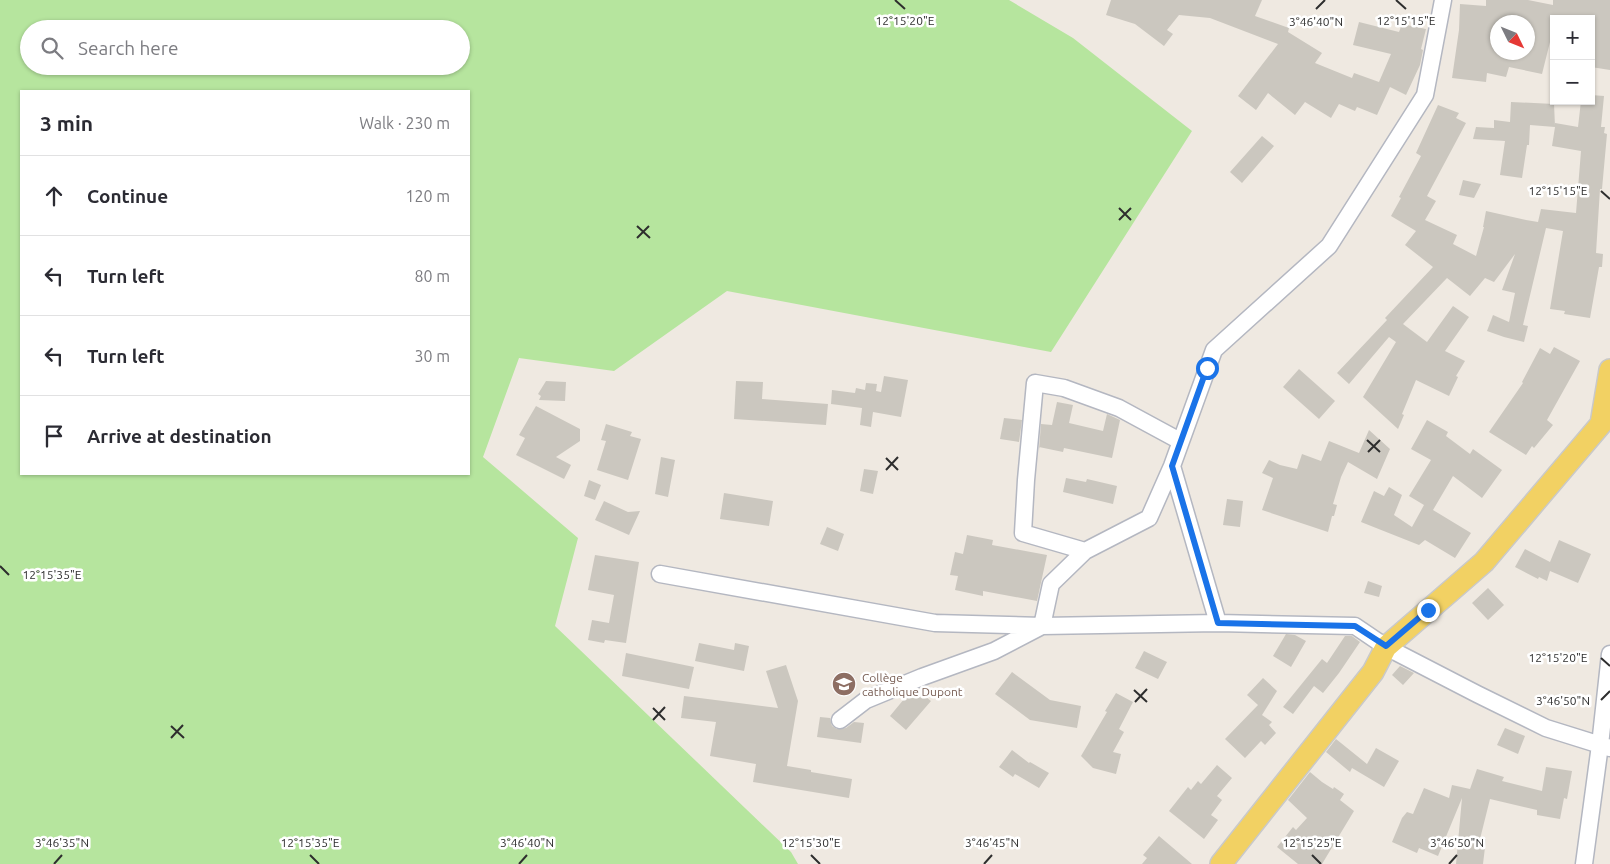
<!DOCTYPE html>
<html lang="en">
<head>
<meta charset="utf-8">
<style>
	:root { --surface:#fff; --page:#f7f7f7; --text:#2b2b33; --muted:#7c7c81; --line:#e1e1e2 }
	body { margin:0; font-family:Ubuntu,sans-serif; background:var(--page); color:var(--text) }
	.controls { position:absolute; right:15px; top:15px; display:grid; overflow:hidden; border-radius:0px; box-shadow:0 1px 4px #0004 }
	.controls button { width:45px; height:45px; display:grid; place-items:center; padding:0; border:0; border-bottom:1px solid var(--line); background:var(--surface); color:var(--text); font:25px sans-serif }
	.compass { position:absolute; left:1490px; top:15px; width:45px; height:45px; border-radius:50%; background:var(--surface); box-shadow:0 1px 4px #0004; rotate:133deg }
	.stop { position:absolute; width:15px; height:15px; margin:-11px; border:4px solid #1a73e8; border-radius:50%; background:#fff }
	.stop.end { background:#1a73e8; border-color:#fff; box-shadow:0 1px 5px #0008 }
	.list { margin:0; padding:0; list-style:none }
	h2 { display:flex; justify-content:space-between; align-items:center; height:65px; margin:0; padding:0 20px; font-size:21px }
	h2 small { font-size:16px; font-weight:400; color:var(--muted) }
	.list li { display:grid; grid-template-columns:32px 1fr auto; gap:15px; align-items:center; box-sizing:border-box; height:80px; padding:0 20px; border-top:1px solid var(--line) }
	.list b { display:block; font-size:19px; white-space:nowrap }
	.list em { font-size:16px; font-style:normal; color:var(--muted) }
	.icon { flex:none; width:28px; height:28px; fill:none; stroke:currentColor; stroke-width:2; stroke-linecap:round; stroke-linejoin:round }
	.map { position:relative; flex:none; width:1610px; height:864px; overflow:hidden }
	.search { position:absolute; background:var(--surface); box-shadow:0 1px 4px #0004; left:20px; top:20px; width:450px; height:55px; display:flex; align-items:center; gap:12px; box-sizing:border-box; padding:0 18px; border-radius:28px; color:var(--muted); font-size:19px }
	.panel { position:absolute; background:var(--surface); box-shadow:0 1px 4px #0004; left:20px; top:90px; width:450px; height:385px; border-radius:0px }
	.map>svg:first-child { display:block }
	.green { fill:#b6e59e; fill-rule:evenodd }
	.building { fill:#cbc7bf; fill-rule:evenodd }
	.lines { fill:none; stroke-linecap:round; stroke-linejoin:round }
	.minor-casing { stroke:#b4b7c1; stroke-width:19 }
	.major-casing { stroke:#c9c9c9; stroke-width:24 }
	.minor { stroke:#fff; stroke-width:16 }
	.major { stroke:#f2d163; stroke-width:21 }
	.route { stroke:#1a73e8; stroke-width:6 }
	.ticks { fill:none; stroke:#2e2e2e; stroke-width:2 }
	.labels { text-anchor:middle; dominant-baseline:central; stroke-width:5; stroke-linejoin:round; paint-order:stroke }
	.education-label { font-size:12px; fill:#785e54; stroke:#fff; text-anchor:start }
	.ticks-label { font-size:12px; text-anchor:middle; fill:#2e2e2e; stroke:#fff; stroke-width:5; stroke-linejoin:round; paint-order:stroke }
</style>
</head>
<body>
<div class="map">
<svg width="1610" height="864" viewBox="0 0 1610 864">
	<rect width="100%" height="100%" fill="#efe9e1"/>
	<path class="green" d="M0 0H1009L1073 38 1192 131 1051 352 727 291 614 371 519 358 483 457 578 538 555 626 791 852 798 864H0ZM29 29H461V66H29ZM21 91H469V474H21Z"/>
	<path class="building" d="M1111 0H1262L1255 16 1289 28 1288 32 1322 53 1315 63 1352 78 1354 73 1379 82 1391 54 1353 45 1359 22 1399 32 1402 24 1426 29 1421 49 1423 50 1420 65 1406 95 1390 87 1377 115 1357 107 1355 111 1339 104 1331 118 1305 102 1295 115 1268 93 1256 110 1238 96 1278 44 1210 18 1179 15 1167 30 1173 34 1164 46 1135 24 1106 15Z
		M1486 0H1528L1553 5V0H1610V70L1591 67 1595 19H1554V42H1550L1542 74 1509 67 1506 77 1487 73 1486 82 1452 78 1459 30 1460 4 1486 6ZM1498 22H1528V52H1498Z
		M1591 95 1604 96 1601 127H1605L1604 133 1607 134 1602 189H1600L1596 253 1603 254 1602 267H1599L1590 318 1564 314 1565 311 1550 309 1563 231 1546 228 1523 325 1528 326 1524 342 1504 337 1487 331 1493 315 1509 322 1515 293 1502 290 1515 254 1494 282 1485 278 1470 296 1447 278 1403 324 1427 342 1453 306 1469 317 1445 351 1465 361 1456 376 1458 377 1449 396 1416 380 1402 414 1404 415 1398 429 1363 397 1396 342 1389 337 1349 384 1337 373 1387 320 1385 318 1433 267 1405 245 1416 231 1391 216 1401 198 1399 197 1421 156 1416 153 1438 105 1459 113 1456 118 1466 123 1427 196 1436 201 1425 220 1457 235 1453 244 1476 256 1484 227H1483L1486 211 1526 220 1538 222 1541 209 1576 213 1581 151 1552 146 1555 127 1530 125 1529 145H1527L1522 178 1500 175 1505 141 1473 139 1476 127 1494 128V120L1510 122 1511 102 1554 104 1555 126V123L1578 127 1581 101H1591Z
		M1262 136 1274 146 1242 183 1230 172Z
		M1463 180 1481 184 1474 198 1459 195Z
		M1554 347 1580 361 1547 420 1553 425 1534 448 1532 446 1526 455 1489 432 1523 383 1522 382 1540 348 1550 354Z
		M1299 369 1335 401 1319 419 1283 387Z
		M884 376 908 380 901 417 873 412 871 427 860 425 862 408 831 404 832 390 855 393 856 388 865 390 866 383 877 384 876 391 881 392Z
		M546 381 566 382 565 401 539 400 541 396 538 394Z
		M736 381 763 382 762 399 828 404 826 425 734 419Z
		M1057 402 1073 405 1069 423 1103 431 1107 414 1120 420 1112 458 1064 448 1063 452 1039 447V450L1041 424 1052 425Z
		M536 406 580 429V441L556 457 571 465 564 479 516 455 525 438 519 435Z
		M1004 418 1022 420 1019 442 1000 439Z
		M1427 420 1448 432 1446 436 1470 454 1473 449 1502 470 1482 498 1453 476 1433 510 1471 533 1455 558 1425 540 1419 545 1361 522 1374 491 1384 496 1389 487 1402 495 1394 515 1412 527 1424 505 1409 496 1431 460 1411 449Z
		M606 424 632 432 630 436 641 439 628 480 597 470 606 441 601 440Z
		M1369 430 1390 449 1377 479 1348 462 1341 477 1333 504 1337 505 1334 516H1332L1328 532 1262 510 1273 478 1262 473 1269 460 1280 465 1297 469 1302 454 1321 461 1329 441 1359 453Z
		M661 457 675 460 668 497 655 494Z
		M864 469 878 471 873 494 860 491Z
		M1066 478 1086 482 1087 479 1117 486 1113 504 1063 492Z
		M589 480 601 485 595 500 584 496Z
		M724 493 773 501 769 526 720 519Z
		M1227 499 1243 501 1240 527 1223 525Z
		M604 501 628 512 640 511 629 535 595 520Z
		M827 527 844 534 838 551 820 544Z
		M967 535 993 540 992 545 1047 555 1037 601 983 591V596L955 590 958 576 950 575 955 552 963 554Z
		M1559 540 1591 554 1578 583 1550 571 1547 581 1539 577 1538 579 1515 567 1525 549 1550 562Z
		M595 555 639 562 626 643 605 640 604 643 588 640 592 620 609 623 614 595 588 590Z
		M1368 581 1382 586 1379 597 1364 593Z
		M1488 588 1504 605 1488 620 1472 603Z
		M1286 634 1295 635 1306 641 1291 667 1273 656Z
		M1345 636H1352L1360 642 1339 673 1323 693 1314 686 1293 714 1283 707 1322 659 1327 663Z
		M699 643 734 650 735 643 749 646 744 671 695 661Z
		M1144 651 1167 662 1158 679 1135 668Z
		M626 653 694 667 689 689 622 676Z
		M786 665 798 701 787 766 811 770V772L852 779 849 798 753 782 756 764 710 756 716 722 681 718 684 696 778 708 766 671Z
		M1400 666 1414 673 1403 685 1392 675Z
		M1012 672 1050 700 1081 706 1077 728 1030 720 995 694Z
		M1263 678 1277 691 1262 715 1272 722 1269 725 1276 733 1265 745 1261 741 1245 758 1225 739 1258 705 1247 695Z
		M917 690 931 701 906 730 890 716 909 693Z
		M1116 693 1133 702 1119 729 1124 732 1113 752 1121 754 1116 774 1093 768 1081 756 1107 712 1105 711Z
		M820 717 830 718 832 726 837 729 846 728 854 722 864 723 861 743 817 737Z
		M1505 728 1525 736 1518 754 1497 745Z
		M1336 739 1367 764 1376 748 1399 761 1384 787 1352 768 1350 772 1326 752Z
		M1012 750 1029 763 1030 762 1049 773 1039 788 1015 774 1013 777 999 767Z
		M1217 765 1232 778 1217 796 1222 800 1211 815 1218 820 1204 839 1169 811 1188 787 1191 790 1198 781 1201 784Z
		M1546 767 1572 771 1567 799 1564 798 1560 819 1537 815V810L1490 799 1480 839H1486L1483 864H1456L1462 798 1438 856 1419 848 1417 853 1392 842 1402 818 1407 812 1413 814 1424 788 1449 798 1452 785 1470 789 1477 769 1504 777 1502 781 1542 791Z
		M1310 772 1322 782 1333 789 1334 787 1344 794 1340 800 1354 811 1322 864H1298L1277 847 1293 827 1296 830 1307 818 1288 800Z
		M1159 836 1192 864H1142L1147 858 1143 855Z"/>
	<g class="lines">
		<g class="minor-casing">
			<path id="minor" d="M1172 466 1218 623
				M1085 551 1023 533 1026 480 1035 383 1064 388 1119 408 1180 441
				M660 574 935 623 1042 626 1218 623 1355 626 1386 647 1477 694 1546 728 1610 748
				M840 720 866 700 922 677 994 651 1042 626 1051 584 1085 551 1149 518 1172 466 1214 350 1329 246 1425 95 1443 0
				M1584 864 1600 745 1610 654"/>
		</g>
		<g class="major-casing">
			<path id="major" d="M1221 864 1373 672 1386 647 1484 562 1601 424 1610 370"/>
		</g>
		<use href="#minor" class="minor"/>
		<use href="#major" class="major"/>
	</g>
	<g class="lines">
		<path class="route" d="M1207 368 1172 466 1218 623 1355 626 1386 646 1428 610"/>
	</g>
	<path class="ticks" d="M895 0 905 9M1396 0 1406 9M1316 9 1325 0M1601 191 1610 199M1119 208 1131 220M1119 220 1131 208M637 226 650 238M637 238 649 226M1367 440 1380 452M1368 452 1380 440M886 458 898 470M886 470 898 457M0 566 9 575M1601 658 1610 666M1134 690 1147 702M1601 700 1610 691M1135 702 1147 689M653 708 665 720M653 720 665 707M171 726 184 738M171 738 183 725M310 855 319 864M811 855 820 864M1312 855 1321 864M54 864 62 855M519 864 527 855M984 864 992 855M1449 864 1457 855"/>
	<defs>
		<g id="school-disc" transform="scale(1.25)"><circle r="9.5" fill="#8d6e63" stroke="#fff"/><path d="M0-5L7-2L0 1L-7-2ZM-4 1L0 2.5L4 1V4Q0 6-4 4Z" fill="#fff"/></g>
	</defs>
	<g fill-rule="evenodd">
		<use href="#school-disc" x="844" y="684"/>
	</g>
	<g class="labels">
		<g class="education-label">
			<text x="862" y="677">Collège<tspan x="862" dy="14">catholique Dupont</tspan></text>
		</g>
	</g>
	<g class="ticks-label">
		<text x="1406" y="25">12°15'15"E</text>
		<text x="905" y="25">12°15'20"E</text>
		<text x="1316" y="26">3°46'40"N</text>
		<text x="1558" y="195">12°15'15"E</text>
		<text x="52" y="579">12°15'35"E</text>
		<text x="1558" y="662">12°15'20"E</text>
		<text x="1563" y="705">3°46'50"N</text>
		<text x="62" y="847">3°46'35"N</text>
		<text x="527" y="847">3°46'40"N</text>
		<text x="992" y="847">3°46'45"N</text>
		<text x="1457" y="847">3°46'50"N</text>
		<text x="310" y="847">12°15'35"E</text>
		<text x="811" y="847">12°15'30"E</text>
		<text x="1312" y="847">12°15'25"E</text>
	</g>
</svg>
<div class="controls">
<button>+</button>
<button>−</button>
</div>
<svg class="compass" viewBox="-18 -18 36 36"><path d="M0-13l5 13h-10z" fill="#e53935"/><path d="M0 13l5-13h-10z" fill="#7c7c81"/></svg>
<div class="stop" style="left:1207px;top:368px"></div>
<div class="stop end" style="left:1428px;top:610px"></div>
<div class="search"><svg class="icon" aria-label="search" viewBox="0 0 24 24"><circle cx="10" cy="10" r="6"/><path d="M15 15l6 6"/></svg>Search here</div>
<section class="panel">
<h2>3 min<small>Walk · 230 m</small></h2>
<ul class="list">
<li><svg class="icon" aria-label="ahead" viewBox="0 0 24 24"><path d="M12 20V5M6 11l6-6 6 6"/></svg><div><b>Continue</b></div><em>120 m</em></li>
<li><svg class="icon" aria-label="left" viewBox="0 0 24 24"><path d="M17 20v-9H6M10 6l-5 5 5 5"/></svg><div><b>Turn left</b></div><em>80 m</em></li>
<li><svg class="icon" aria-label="left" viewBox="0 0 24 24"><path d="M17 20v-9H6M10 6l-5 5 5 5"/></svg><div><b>Turn left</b></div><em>30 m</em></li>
<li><svg class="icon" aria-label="arrive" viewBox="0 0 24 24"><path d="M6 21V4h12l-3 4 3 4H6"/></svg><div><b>Arrive at destination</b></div></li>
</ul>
</section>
</div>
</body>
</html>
